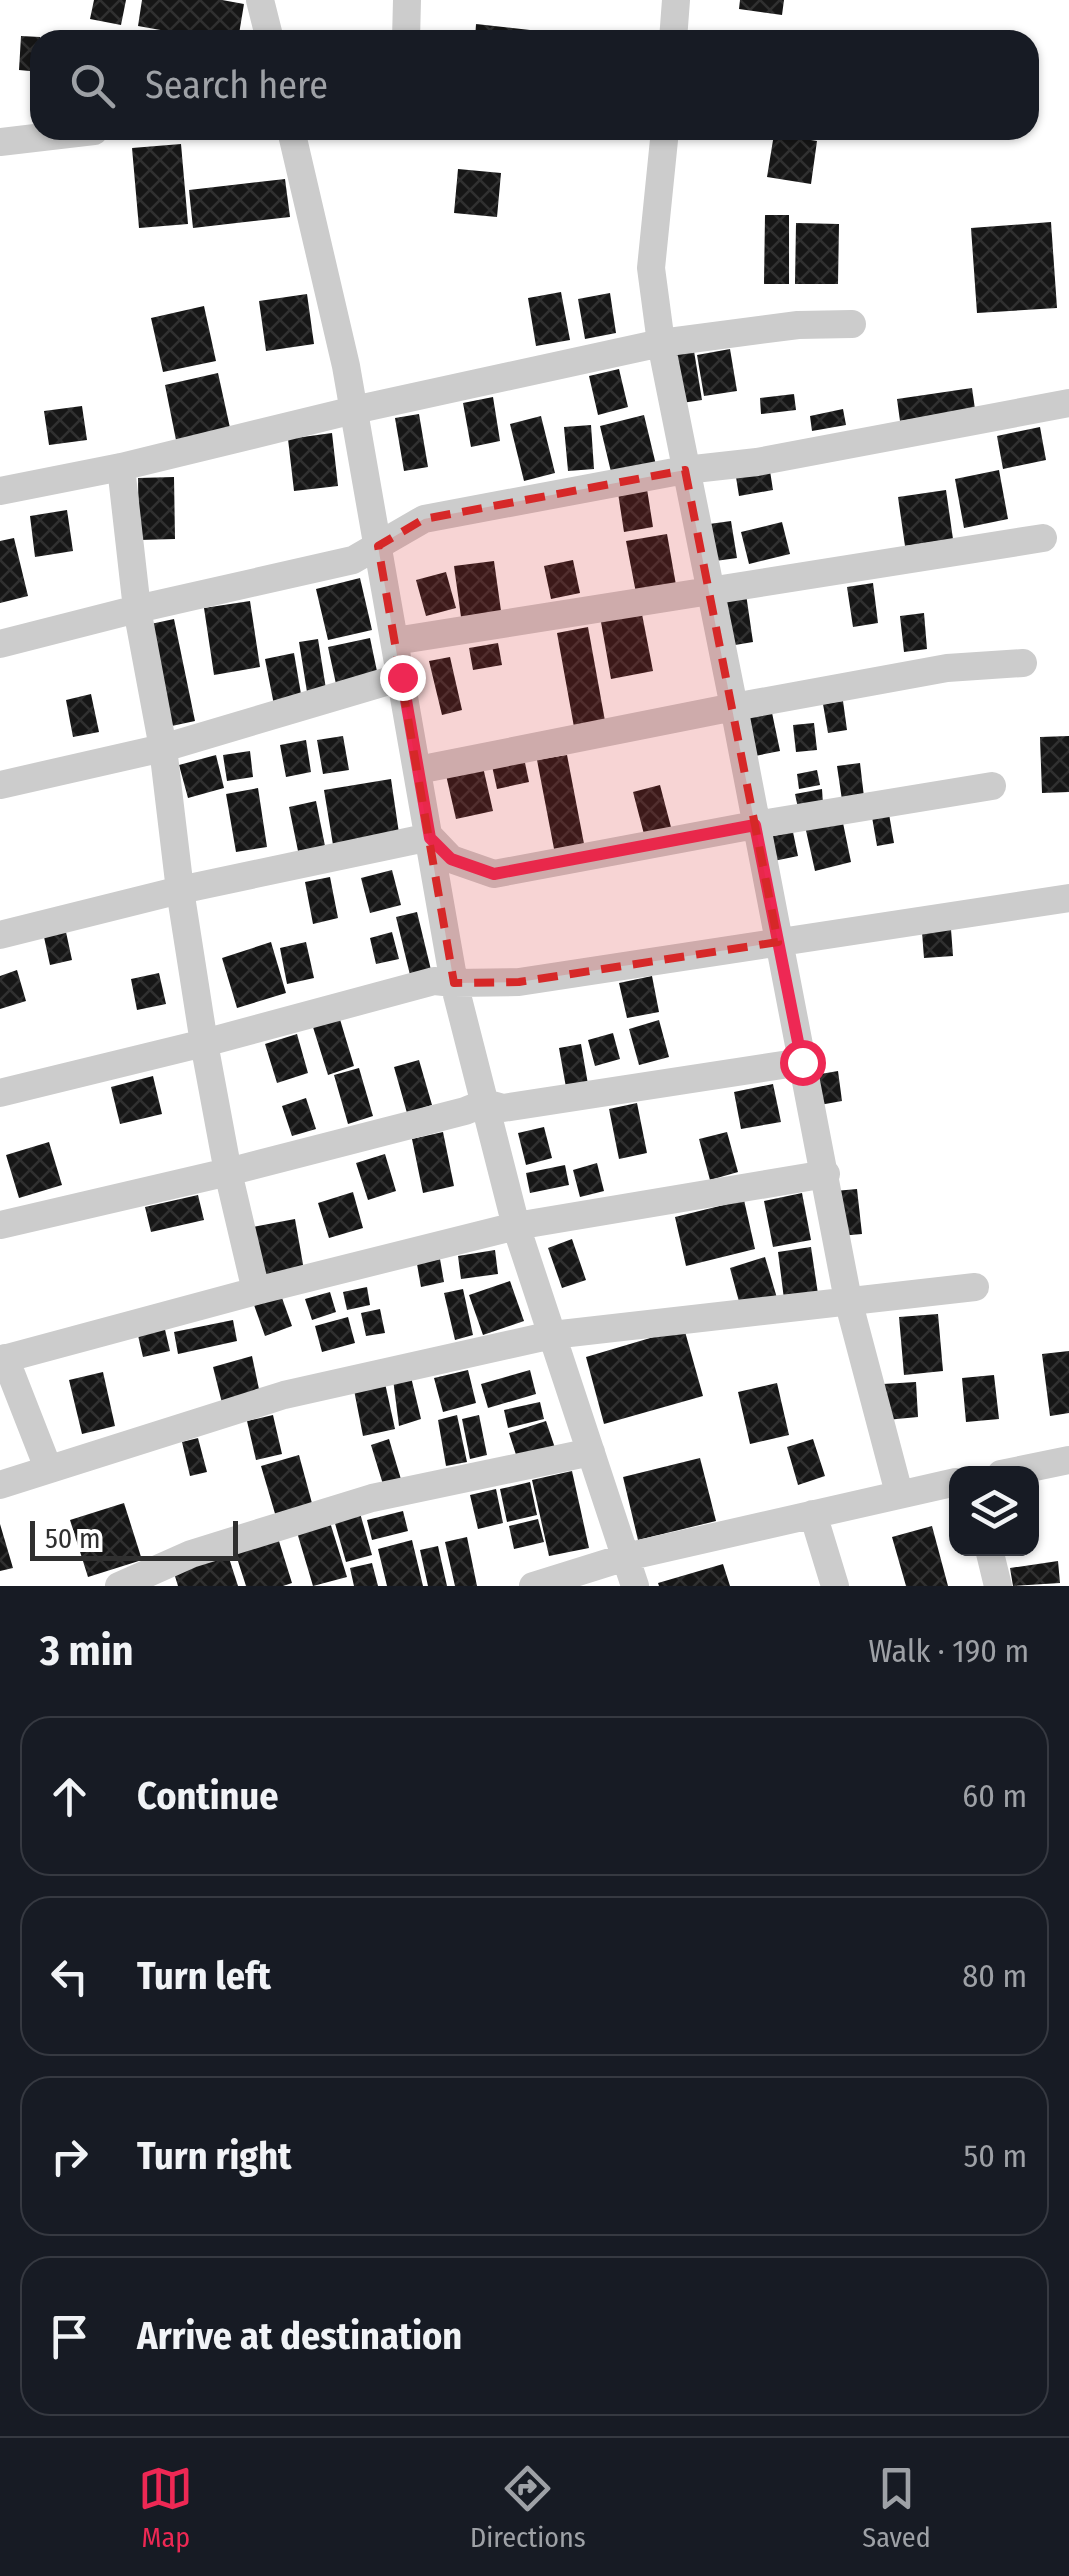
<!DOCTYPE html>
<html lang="en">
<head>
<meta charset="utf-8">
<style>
	:root { --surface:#171b24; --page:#242831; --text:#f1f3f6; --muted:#9ea1a6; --line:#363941; --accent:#ee2854 }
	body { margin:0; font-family:"Fira Sans Condensed",sans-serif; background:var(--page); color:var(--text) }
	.controls { position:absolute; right:30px; bottom:30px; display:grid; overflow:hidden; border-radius:20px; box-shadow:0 2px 8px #0004 }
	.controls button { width:90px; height:90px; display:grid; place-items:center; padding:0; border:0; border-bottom:2px solid var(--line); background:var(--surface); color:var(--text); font:50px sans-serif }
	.scale { position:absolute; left:30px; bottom:25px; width:208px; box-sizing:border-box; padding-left:10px; border:5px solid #2f2f2f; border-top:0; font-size:28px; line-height:35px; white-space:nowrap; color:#2f2f2f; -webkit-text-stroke:8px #fff; paint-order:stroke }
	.stop { position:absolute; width:30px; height:30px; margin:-22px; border:8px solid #ee2854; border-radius:50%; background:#fff }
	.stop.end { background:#ee2854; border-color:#fff; box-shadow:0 2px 10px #0008 }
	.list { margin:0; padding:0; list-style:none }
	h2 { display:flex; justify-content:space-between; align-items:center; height:130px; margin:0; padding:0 40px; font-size:42px }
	h2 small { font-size:32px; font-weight:400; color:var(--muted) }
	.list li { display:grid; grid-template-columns:65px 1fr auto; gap:30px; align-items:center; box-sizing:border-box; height:160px; margin:0 20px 20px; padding:0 20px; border:2px solid var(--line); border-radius:30px }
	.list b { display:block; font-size:38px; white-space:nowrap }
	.list em { font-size:32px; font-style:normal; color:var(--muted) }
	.icon { flex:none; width:55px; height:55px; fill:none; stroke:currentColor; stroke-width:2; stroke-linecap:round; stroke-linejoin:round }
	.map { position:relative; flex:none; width:1069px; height:1586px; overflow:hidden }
	.search { position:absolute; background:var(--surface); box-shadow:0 2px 8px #0004; left:30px; right:30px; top:30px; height:110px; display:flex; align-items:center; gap:25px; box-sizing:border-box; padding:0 35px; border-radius:30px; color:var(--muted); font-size:38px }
	.sheet { height:850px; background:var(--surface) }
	nav { display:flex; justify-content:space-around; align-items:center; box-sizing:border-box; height:140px; border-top:2px solid var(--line); background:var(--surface); font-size:28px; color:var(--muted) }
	nav a { display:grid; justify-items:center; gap:5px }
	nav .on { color:var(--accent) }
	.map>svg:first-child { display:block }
	.building { fill:url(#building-cross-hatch) }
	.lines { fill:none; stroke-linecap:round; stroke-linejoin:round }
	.minor { stroke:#ccc; stroke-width:28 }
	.route { stroke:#ee2854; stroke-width:12 }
	.marked { fill:#d62828; fill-opacity:0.2; stroke:#d62828; stroke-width:8; stroke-dasharray:20 12; stroke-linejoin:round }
</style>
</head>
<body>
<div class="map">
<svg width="1069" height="1586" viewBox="0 0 1069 1586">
	<defs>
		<pattern id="building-cross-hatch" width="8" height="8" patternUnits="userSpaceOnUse" patternTransform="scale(2.5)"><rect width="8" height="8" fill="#161616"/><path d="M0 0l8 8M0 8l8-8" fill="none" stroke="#303030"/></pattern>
	</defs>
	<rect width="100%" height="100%" fill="#fff"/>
	<path class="building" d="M94 0H126L121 25 90 19Z
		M142 0H222L244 4 238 40H217L138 26Z
		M740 0H784L782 15 739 9Z
		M476 24 530 30 529 40H475Z
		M21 36 40 37V72L19 70Z
		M774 134 817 141 811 184 767 177Z
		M181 144 188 224 139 228 132 148Z
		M458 169 501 173 497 217 454 213Z
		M285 179 290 217 193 228 189 190Z
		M765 215H789V284H764Z
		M1051 222 1057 308 977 313 971 228Z
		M796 223 839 224 838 284H795Z
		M561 292 570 340 536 346 528 298Z
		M610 293 616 333 585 339 578 299Z
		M307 294 314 344 266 351 259 301Z
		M204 306 216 361 163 372 151 318Z
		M730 349 737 391 704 396 697 355Z
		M694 351 702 400 675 404 668 356Z
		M619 369 628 407 598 415 589 376Z
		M218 373 230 428 176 440 165 385Z
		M972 388 975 409 900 421 897 399Z
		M794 394 796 410 761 414 760 398Z
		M493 397 500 441 471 447 463 403Z
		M82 406 87 440 49 445 44 411Z
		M843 409 846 425 812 431 810 416Z
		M419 414 428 467 404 471 395 418Z
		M644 415 656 465 612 476 600 426Z
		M541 416 555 473 524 481 510 424Z
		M591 425 594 469 568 471 564 427Z
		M1040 427 1046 460 1003 469 997 436Z
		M332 433 338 486 294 491 288 439Z
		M999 470 1008 519 964 528 955 479Z
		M770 471 773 490 739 496 736 477Z
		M174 477 175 539 139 540 138 478Z
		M647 489 653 527 624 532 618 493Z
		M946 490 953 539 905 546 898 497Z
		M67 510 73 551 35 557 30 516Z
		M731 521 737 558 708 562 702 525Z
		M782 522 790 554 749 564 741 532Z
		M667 534 676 585 636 593 626 541Z
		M14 538 28 596 0 603V541Z
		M573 560 580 593 551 599 544 566Z
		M494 561 501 611 461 617 454 566Z
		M446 572 456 608 426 616 416 580Z
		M360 578 372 630 328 640 316 589Z
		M873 583 878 623 853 627 847 587Z
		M746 594 753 642 723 647 715 598Z
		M250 601 260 667 214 675 204 608Z
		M924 613 927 649 904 652 900 616Z
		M642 614 653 671 611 679 601 622Z
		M174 619 195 721 167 727 146 625Z
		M588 627 605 721 574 727 557 633Z
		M370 638 378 676 336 684 328 647Z
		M318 639 326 689 307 692 299 642Z
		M498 643 502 665 473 670 469 648Z
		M294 653 302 700 274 705 265 659Z
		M450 657 462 710 442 715 429 661Z
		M91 694 99 732 73 737 66 700Z
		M843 701 847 730 828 733 823 704Z
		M771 708 780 751 745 758 737 716Z
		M814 723 817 750 796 752 793 725Z
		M343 736 349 770 323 774 317 740Z
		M1069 736V792L1042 793 1040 737Z
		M306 740 311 772 286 777 280 745Z
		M250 751 253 777 227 781 223 755Z
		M216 755 224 788 188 798 179 765Z
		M567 755 585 849 555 854 537 760Z
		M524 758 529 782 497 789 492 766Z
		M860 763 864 797 842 800 837 766Z
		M483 767 493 811 456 819 446 775Z
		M817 770 820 785 799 789 797 774Z
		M391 779 400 840 334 851 324 790Z
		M660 785 672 831 645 838 633 792Z
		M258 788 267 847 236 852 226 794Z
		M822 789 823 804 798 808 795 794Z
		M316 801 325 846 298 851 289 807Z
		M889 814 894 843 877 846 872 817Z
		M842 818 851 862 815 871 805 826Z
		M793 832 798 856 764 863 758 839Z
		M392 870 401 905 370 913 361 878Z
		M330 877 338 918 313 924 305 882Z
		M417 912 431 970 410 975 396 917Z
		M951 929 953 956 924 958 922 932Z
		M66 932 72 960 50 965 44 937Z
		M392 932 399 959 376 964 370 938Z
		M271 942 286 993 237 1008 222 958Z
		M306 942 314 978 287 984 280 948Z
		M17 970 26 1001 0 1009V976Z
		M159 973 166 1004 137 1010 131 979Z
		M652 976 659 1012 627 1018 619 983Z
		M339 1016 354 1066 328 1075 312 1024Z
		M659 1020 669 1057 639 1065 629 1029Z
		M613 1033 620 1059 595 1066 588 1040Z
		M297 1034 308 1073 277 1083 265 1044Z
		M581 1044 589 1090 567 1093 559 1048Z
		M419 1060 432 1105 407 1113 394 1067Z
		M359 1068 373 1116 348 1124 334 1075Z
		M838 1071 842 1101 814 1106 809 1076Z
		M153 1076 162 1114 120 1124 111 1087Z
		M773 1084 781 1122 741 1129 734 1092Z
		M306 1098 316 1129 292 1136 282 1106Z
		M637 1103 647 1153 619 1159 609 1109Z
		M544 1127 552 1158 526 1165 518 1133Z
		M443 1132 454 1186 423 1193 412 1139Z
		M727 1132 738 1172 710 1180 699 1139Z
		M49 1142 62 1185 19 1198 6 1155Z
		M385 1154 396 1191 368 1200 356 1163Z
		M597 1163 604 1191 580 1197 573 1170Z
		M565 1165 569 1185 530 1193 526 1173Z
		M857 1189 862 1234 839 1236 835 1191Z
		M353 1192 363 1228 329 1238 318 1203Z
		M802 1193 811 1240 773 1247 764 1201Z
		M198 1195 204 1220 151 1232 145 1207Z
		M744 1200 755 1249 686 1266 675 1217Z
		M295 1219 304 1270 256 1279 247 1228Z
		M572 1239 586 1280 562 1288 548 1248Z
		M811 1247 818 1294 784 1299 778 1252Z
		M495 1250 498 1274 461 1279 458 1256Z
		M765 1257 777 1298 741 1309 730 1268Z
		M440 1259 444 1282 421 1287 417 1264Z
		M510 1281 524 1321 483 1335 469 1295Z
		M367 1287 370 1305 347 1310 343 1292Z
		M463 1289 473 1335 455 1340 444 1293Z
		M330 1292 336 1312 312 1320 305 1299Z
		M281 1295 292 1326 265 1336 254 1305Z
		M380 1309 385 1333 366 1336 361 1313Z
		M938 1314 943 1371 904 1375 899 1317Z
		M348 1317 355 1343 322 1352 315 1326Z
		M233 1320 237 1341 178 1354 174 1332Z
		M163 1321 170 1351 143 1357 136 1327Z
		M684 1328 703 1396 604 1424 586 1357Z
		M1069 1351V1413L1050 1416 1042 1354Z
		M252 1356 260 1394 222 1403 213 1367Z
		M468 1370 476 1403 443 1412 434 1378Z
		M530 1370 536 1394 488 1408 481 1384Z
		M103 1372 115 1426 82 1434 69 1380Z
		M994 1375 999 1419 966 1422 962 1378Z
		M411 1377 421 1419 399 1426 393 1379Z
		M916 1382 918 1417 886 1420 883 1384Z
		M385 1383 395 1429 363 1436 354 1390Z
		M777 1383 789 1435 750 1444 738 1392Z
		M540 1402 544 1419 508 1428 504 1410Z
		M273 1415 282 1454 256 1460 247 1421Z
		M457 1415 467 1462 446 1466 438 1420Z
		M479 1415 487 1455 470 1459 462 1419Z
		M546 1421 556 1451 519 1464 509 1433Z
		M198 1438 207 1472 190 1476 182 1442Z
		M389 1439 403 1486 385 1491 371 1445Z
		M813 1439 825 1476 798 1485 787 1447Z
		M299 1455 313 1507 276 1517 261 1466Z
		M700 1458 716 1521 638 1540 623 1477Z
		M572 1471 589 1548 549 1556 532 1480Z
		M530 1482 537 1515 507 1522 500 1489Z
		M496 1489 503 1523 478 1529 470 1495Z
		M124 1503 142 1560 88 1577 70 1520Z
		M403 1511 408 1531 372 1540 367 1520Z
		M360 1513 372 1555 346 1562 334 1520Z
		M329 1519 347 1577 313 1586 296 1529Z
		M538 1519 544 1542 514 1549 509 1526Z
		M0 1524 13 1568 0 1571Z
		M932 1526 948 1586H906L892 1537Z
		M467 1537 477 1586H455L445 1542Z
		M278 1538 292 1583 283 1586H246L235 1552Z
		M412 1540 423 1586H387L378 1549Z
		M438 1546 447 1586H428L420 1550Z
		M228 1555 238 1586H178L174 1573Z
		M1058 1561 1060 1583 1013 1586 1010 1568Z
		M372 1563 378 1586H354L350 1568Z
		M723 1564 730 1586H659L658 1583Z"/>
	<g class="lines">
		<path class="minor" d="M260 0 270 40
			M406 40 407 0
			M673 40 676 0
			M291 130 346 366 454 983 516 1226 635 1586
			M665 130 651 268 661 343 734 707 848 1300 899 1493
			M0 142 94 131
			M121 467 137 609 163 748 180 890 204 1043 228 1172 256 1291
			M0 491 121 467 354 410 661 343 798 325 852 324
			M395 641 1043 538
			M0 644 137 609 353 560 424 519 685 470 757 462 1069 403
			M418 770 734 707 947 668 1023 663
			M0 785 163 748 402 677
			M0 935 180 890 430 837 451 859 494 874 755 825 992 786
			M0 1093 204 1043 434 981 454 983 519 982 1069 898
			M0 1225 228 1172 465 1111 485 1103 503 1108 802 1062
			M5 1358 48 1468
			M0 1360 256 1291 516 1226 826 1174
			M1001 1474 1069 1460
			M0 1485 284 1395 552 1335 975 1287
			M813 1514 835 1586
			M989 1549 998 1586
			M119 1586 191 1554 372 1498 591 1452
			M533 1586 626 1557 956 1482"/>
	</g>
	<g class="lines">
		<path class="route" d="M402 677 430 838 451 859 494 874 755 825 802 1062"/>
	</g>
	<path class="marked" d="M685 470 778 942 519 982 454 983 378 546 424 519Z"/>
</svg>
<div class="controls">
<button><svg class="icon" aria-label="layers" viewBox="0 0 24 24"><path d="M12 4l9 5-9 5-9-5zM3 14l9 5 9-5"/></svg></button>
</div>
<div class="scale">50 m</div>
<div class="stop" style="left:802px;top:1062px"></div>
<div class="stop end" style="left:402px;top:677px"></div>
<div class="search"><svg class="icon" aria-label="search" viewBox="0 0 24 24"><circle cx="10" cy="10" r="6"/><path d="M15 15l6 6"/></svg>Search here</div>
</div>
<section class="sheet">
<h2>3 min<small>Walk · 190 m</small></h2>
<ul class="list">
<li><svg class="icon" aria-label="ahead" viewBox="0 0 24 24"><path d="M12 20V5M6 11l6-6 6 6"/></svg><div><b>Continue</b></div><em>60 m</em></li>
<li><svg class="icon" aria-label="left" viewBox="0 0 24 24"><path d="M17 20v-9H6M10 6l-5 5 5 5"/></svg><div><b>Turn left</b></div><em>80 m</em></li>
<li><svg class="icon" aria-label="right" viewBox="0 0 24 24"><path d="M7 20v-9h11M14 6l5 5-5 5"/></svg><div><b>Turn right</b></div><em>50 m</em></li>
<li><svg class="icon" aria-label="arrive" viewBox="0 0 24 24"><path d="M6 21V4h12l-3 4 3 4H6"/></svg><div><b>Arrive at destination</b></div></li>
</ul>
</section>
<nav>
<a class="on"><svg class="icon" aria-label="map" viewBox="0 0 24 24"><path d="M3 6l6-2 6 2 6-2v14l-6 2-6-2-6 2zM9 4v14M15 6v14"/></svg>Map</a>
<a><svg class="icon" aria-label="directions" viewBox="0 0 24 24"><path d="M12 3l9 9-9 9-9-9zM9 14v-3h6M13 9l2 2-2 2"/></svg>Directions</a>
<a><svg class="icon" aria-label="saved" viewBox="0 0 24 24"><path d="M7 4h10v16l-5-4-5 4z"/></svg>Saved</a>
</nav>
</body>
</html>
